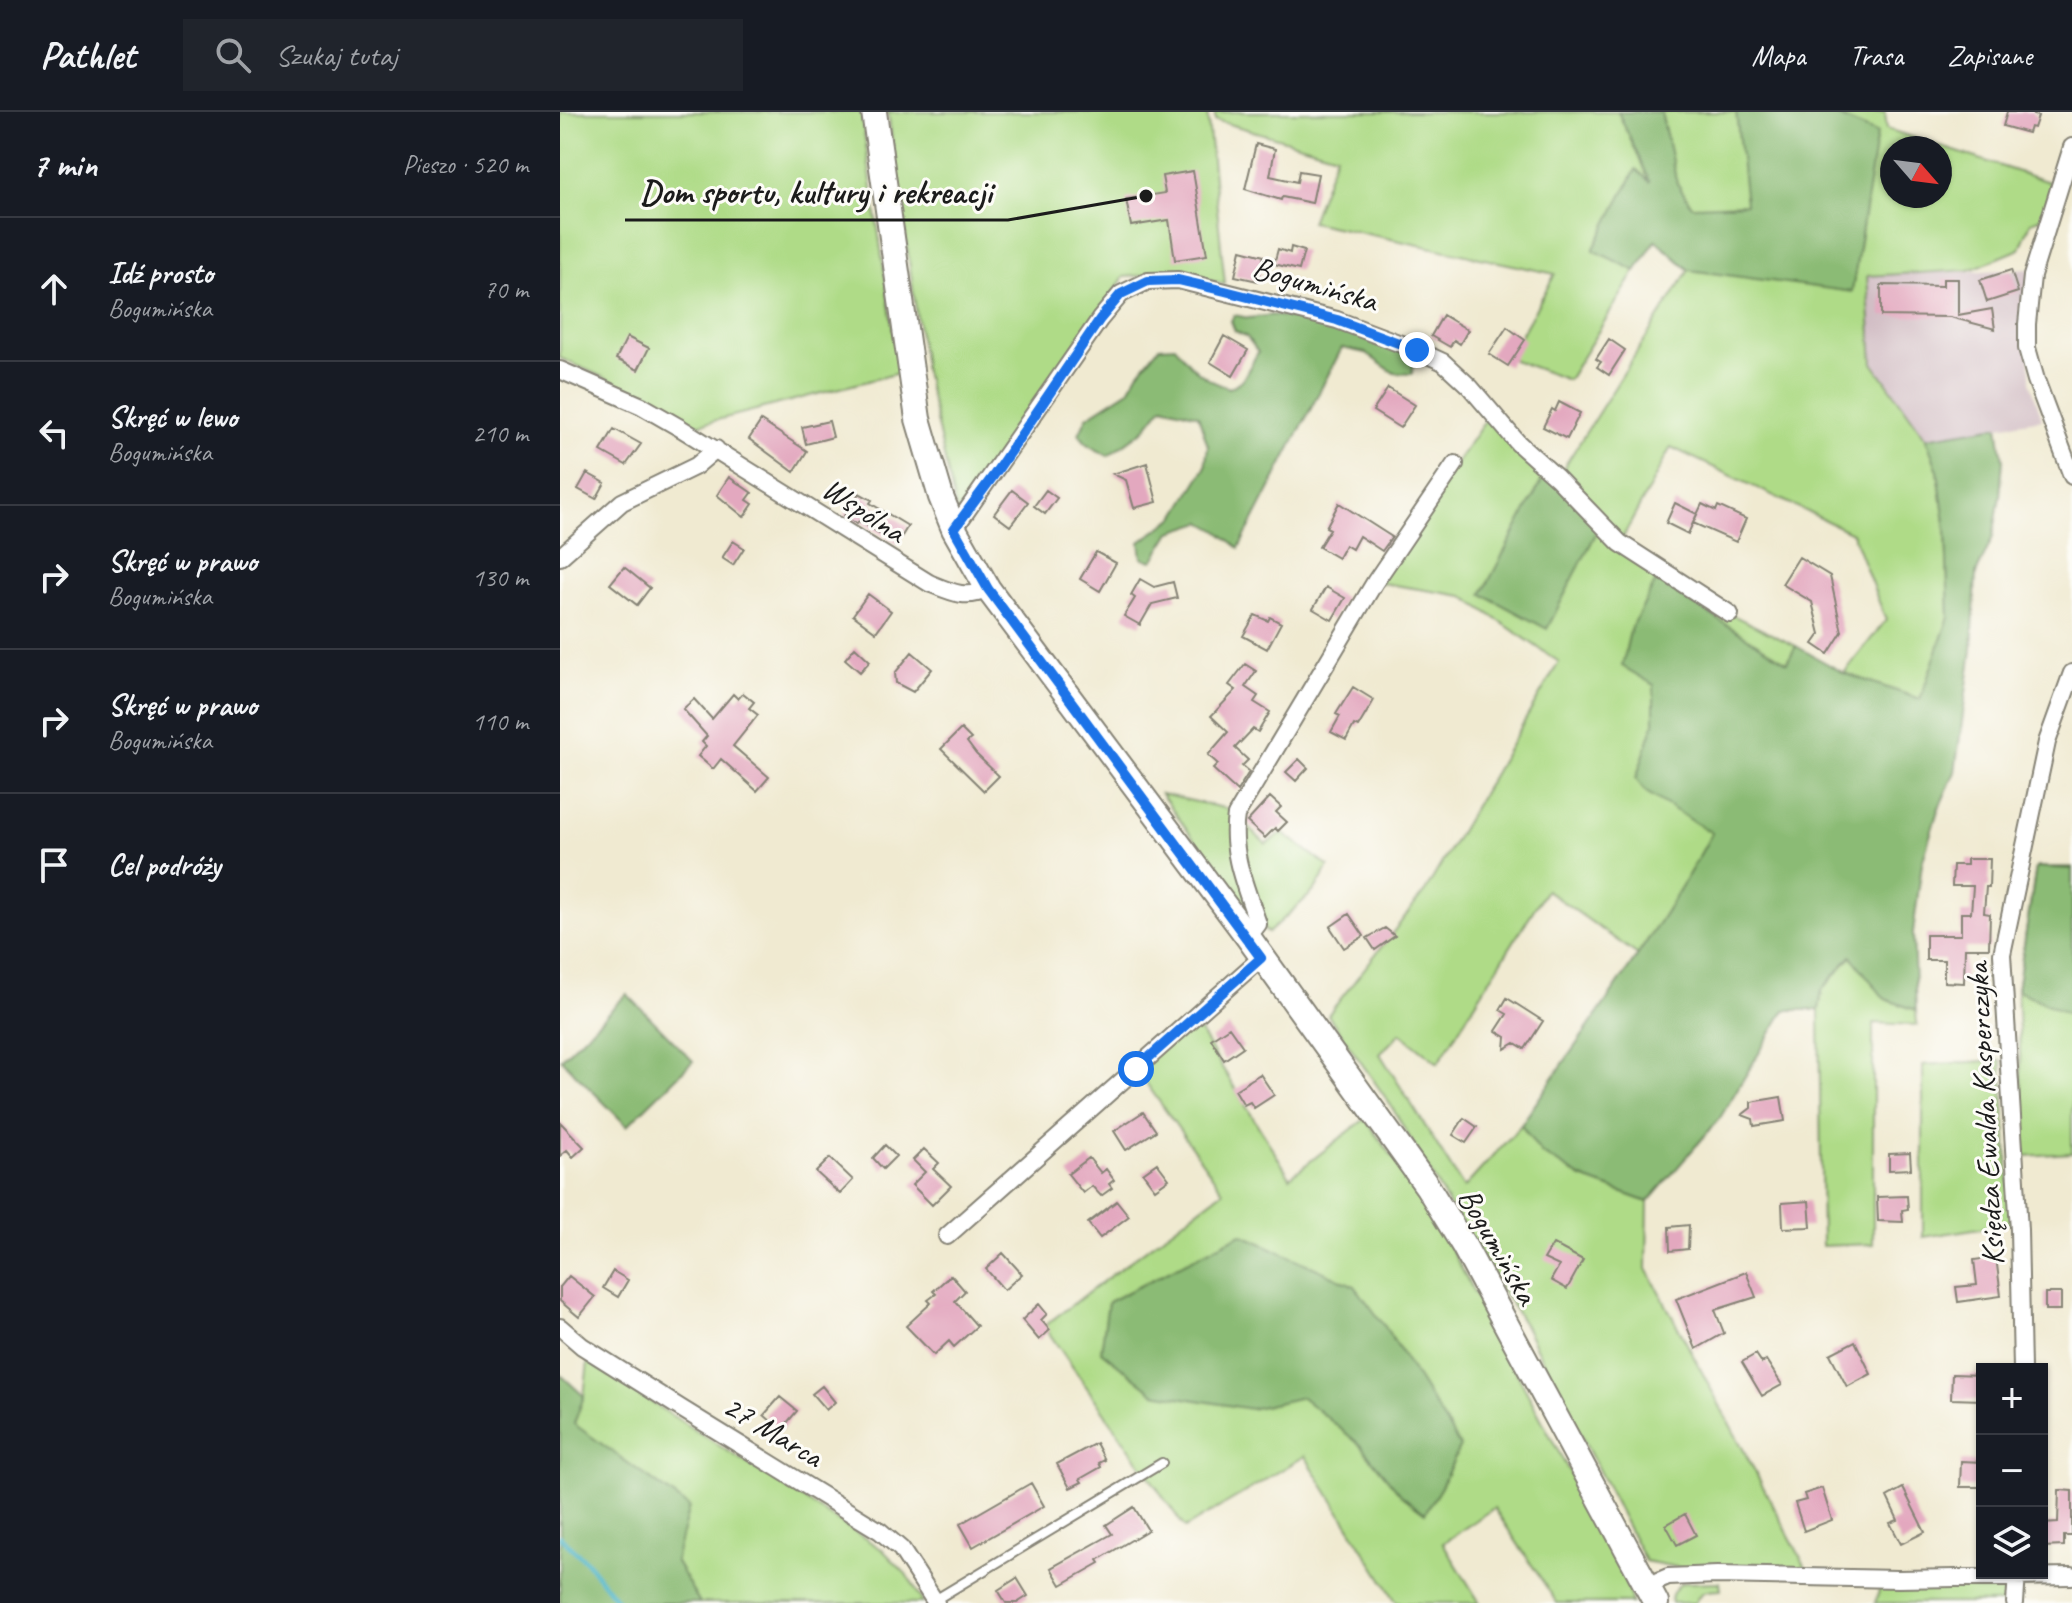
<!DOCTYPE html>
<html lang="pl">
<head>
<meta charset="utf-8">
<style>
	:root { --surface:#171b24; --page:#20242c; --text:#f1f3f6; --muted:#9ea1a6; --line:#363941 }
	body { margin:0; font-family:Caveat,sans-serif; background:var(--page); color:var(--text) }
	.controls { position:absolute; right:24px; bottom:24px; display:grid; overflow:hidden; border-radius:0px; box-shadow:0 2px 6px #0004 }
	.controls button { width:72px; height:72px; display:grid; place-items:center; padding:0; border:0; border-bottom:2px solid var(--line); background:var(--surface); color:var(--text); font:40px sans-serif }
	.compass { position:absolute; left:1320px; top:24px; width:72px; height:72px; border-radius:50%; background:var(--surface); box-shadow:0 2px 6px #0004; rotate:118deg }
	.stop { position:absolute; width:24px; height:24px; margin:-18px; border:6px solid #1a73e8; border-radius:50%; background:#fff }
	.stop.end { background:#1a73e8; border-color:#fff; box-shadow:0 2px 8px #0008 }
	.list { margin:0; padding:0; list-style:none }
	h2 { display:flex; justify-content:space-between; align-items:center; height:104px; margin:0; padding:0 32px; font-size:34px }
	h2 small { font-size:26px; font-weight:400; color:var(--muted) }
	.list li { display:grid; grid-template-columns:52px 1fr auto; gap:24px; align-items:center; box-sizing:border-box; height:144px; padding:0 32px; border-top:2px solid var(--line) }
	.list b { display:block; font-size:30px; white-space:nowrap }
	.list p { margin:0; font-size:26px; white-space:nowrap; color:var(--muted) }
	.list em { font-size:26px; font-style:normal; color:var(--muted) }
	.icon { flex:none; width:44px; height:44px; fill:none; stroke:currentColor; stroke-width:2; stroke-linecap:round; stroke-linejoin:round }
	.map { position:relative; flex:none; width:1512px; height:1491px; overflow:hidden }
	header { display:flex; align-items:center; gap:48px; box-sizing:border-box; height:112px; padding:0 40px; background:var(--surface); border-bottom:2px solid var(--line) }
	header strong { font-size:38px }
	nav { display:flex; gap:44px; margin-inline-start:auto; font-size:28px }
	.search { width:560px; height:72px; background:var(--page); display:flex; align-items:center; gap:20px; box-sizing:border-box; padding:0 28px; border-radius:0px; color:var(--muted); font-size:30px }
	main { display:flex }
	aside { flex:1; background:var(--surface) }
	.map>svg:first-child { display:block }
	.industrial { fill:#d2bec5 }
	.green { fill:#afdb87; stroke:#667c52; stroke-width:2; fill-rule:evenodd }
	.forest { fill:#8bbb74; stroke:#546c48; stroke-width:2 }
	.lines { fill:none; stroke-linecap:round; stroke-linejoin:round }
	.stream { stroke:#48b3c6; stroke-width:5 }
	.building { fill:#e3a8bf }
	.service-casing { stroke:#868376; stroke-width:12 }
	.minor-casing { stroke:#868376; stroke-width:20 }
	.primary-casing { stroke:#868376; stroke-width:28 }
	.service { stroke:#fff; stroke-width:8 }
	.minor { stroke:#fff; stroke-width:16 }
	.primary { stroke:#fff; stroke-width:24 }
	.route { stroke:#1a73e8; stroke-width:10 }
	.labels { text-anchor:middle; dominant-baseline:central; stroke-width:6; stroke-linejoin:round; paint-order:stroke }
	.street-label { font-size:32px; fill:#1c1c1c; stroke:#fdfcf7 }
	.leader { fill:none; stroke:#1c1c1c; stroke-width:3 }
	.callout-dot { fill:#1c1c1c; stroke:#fdfcf7; stroke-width:3 }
	.callout-label { font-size:34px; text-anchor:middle; font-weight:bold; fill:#1c1c1c; stroke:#fdfcf7; stroke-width:6; stroke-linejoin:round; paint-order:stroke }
</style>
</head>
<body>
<header>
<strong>Pathlet</strong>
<div class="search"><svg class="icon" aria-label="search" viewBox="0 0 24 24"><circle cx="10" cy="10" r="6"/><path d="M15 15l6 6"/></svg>Szukaj tutaj</div>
<nav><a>Mapa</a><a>Trasa</a><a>Zapisane</a></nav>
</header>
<main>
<aside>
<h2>7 min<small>Pieszo · 520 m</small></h2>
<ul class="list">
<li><svg class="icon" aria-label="ahead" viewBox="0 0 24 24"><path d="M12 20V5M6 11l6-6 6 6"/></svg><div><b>Idź prosto</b><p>Bogumińska</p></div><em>70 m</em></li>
<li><svg class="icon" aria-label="left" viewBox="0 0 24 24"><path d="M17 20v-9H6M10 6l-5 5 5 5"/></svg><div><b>Skręć w lewo</b><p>Bogumińska</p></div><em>210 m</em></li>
<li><svg class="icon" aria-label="right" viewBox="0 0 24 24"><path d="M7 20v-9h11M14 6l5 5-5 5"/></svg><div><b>Skręć w prawo</b><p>Bogumińska</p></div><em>130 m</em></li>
<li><svg class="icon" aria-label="right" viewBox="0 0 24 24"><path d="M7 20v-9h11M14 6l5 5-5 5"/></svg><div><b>Skręć w prawo</b><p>Bogumińska</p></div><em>110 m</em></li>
<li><svg class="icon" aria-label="arrive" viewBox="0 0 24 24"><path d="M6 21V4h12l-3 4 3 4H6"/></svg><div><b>Cel podróży</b></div></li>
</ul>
</aside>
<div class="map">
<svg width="1512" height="1491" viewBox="0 0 1512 1491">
	<rect width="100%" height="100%" fill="#fdfcf7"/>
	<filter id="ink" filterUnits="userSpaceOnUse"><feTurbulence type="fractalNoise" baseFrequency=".0125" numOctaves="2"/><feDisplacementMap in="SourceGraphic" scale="16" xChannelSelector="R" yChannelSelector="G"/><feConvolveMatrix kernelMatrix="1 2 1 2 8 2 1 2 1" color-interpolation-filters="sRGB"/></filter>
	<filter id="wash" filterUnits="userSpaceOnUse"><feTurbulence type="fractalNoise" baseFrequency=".006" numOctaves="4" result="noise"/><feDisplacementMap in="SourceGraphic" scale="32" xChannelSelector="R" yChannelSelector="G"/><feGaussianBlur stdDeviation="1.8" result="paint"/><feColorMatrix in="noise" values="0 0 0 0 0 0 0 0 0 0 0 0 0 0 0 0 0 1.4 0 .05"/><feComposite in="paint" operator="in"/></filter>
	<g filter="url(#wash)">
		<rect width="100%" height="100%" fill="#f0ead1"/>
		<path class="industrial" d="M1469 157 1470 269 1482 307 1366 326 1313 251 1307 164Z"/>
		<path class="green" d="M0 0H301L339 261 122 317 88 285 0 246Z
			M328 0H647L665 172 613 161 564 165 397 402 364 255Z
			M655 0H1325L1327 17 1492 71 1483 106 1471 110 1460 137 1410 158 1307 164 1313 251 1366 326 1378 359 1386 418 1389 505 1361 588 1284 561 1326 508 1292 421 1111 335 1060 431 1170 502 1236 534 1190 624 1171 686 1126 769 1078 843 986 778 878 951 840 921 820 942 904 1076 961 1013 981 1041 1022 1066 1088 1090 1087 1157 1247 1457 1157 1463 1085 1449 965 1214 906 1122 830 992 768 903 866 778 999 550 903 484 815 470 931 300 997 366 1129 158 1095 128 1008 268 948 246 995 162 751 110 776 43 655 8ZM1332 36H1380V84H1332Z
			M601 682 668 697 706 732 723 721 769 755 754 779 708 821 686 799Z
			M1476 755H1512V1041L1465 1044 1457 878Z
			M1292 844 1325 887 1356 898 1357 913 1313 911V1132L1262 1134 1259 898 1262 878Z
			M632 907 730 1065 805 1007 855 1075 891 1137 1063 1461 1072 1491H997L934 1396 883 1431 920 1491H837L745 1344 625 1416 484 1214 663 1079 576 957Z
			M1441 948 1452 1111 1363 1125V953Z
			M28 1250 323 1438 349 1465 363 1491H140L115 1449 13 1311 24 1284Z
			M1160 1470 1161 1478C1148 1478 1140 1478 1135 1491H1112C1109 1482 1115 1476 1122 1471Z
			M1425 1475 1446 1477 1453 1491H1315L1320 1476Z"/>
		<path class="forest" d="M1058 0H1101L1117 71 1132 94 1186 92 1176 0H1267L1317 21 1292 180 1129 158 1096 128 1076 159 1033 138 1076 57 1090 70Z
			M674 203 689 206 712 203 760 210 854 243 852 262 834 261 805 241 782 236 679 436 658 419 642 410 611 420 593 449 582 446 580 430 615 405 645 356 648 334 638 303 603 294 584 318 548 344 528 333 519 322 527 305 569 278 578 261 599 235 615 234C631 255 644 269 670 276L683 267 698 240 687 225 675 219 671 209Z
			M1438 314 1443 348 1440 384 1433 425 1416 462 1412 538 1395 660 1378 698 1362 751 1353 821 1356 898 1325 887 1291 844 1262 878 1259 898H1225L1160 1006 1088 1090 1022 1066 981 1041 961 1013C1026 916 1097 823 1152 721L1086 680 1076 667 1094 611V573L1062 554 1070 519 1096 469 1227 550 1236 534 1284 561 1360 587 1389 505 1386 418 1378 359 1366 326Z
			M988 357 1041 412 987 517 922 482Z
			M1476 755 1512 757V904L1457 878Z
			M67 882 133 949 67 1014 1 947Z
			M681 1122 795 1174 824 1213 900 1334 881 1375 865 1401 841 1383 800 1333 742 1285 691 1297 594 1281 541 1239 548 1190Z
			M0 1262 24 1284 14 1312 129 1395 115 1449 140 1491H0Z"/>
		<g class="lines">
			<path class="stream" d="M0 1425 27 1450 59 1491"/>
		</g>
		<g id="blocks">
			<path class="building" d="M1447 0H1474L1473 3 1478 4 1474 16 1470 15 1468 21 1443 14Z
				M696 32 715 37 710 64 737 70 739 59 758 62 752 91 722 85 721 88 685 77Z
				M633 59 647 143 615 148 609 108 571 114 566 87 605 81 602 64Z
				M731 135 744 139 739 158 714 152 718 137 730 141Z
				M681 138 704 144 698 169 675 164Z
				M1451 158 1458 180 1427 190 1420 168Z
				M1383 167H1398V203L1432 197 1435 217 1390 205 1321 204V173L1383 174Z
				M883 203 908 218 900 232 894 228 890 235 871 224Z
				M947 215 965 228 948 254 929 242Z
				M664 224 688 238 673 264 650 250Z
				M67 225 89 236 78 258 56 247Z
				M1049 227 1065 238 1049 263 1037 255 1041 250 1036 247Z
				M828 276 855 293 840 316 813 299Z
				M999 290 1020 301 1007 327 983 315 992 297 995 299Z
				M201 309 247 339 234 360 189 327Z
				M269 309 273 325 246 332 242 315Z
				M54 317 81 332 66 353 41 339Z
				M587 351 597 390 574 396 566 368 553 362Z
				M27 361 45 371 36 387 18 377Z
				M169 365 192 381 187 388 193 392 184 405 157 383Z
				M452 378 468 390 450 414 434 402Z
				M486 378 497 386 485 402 474 394Z
				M299 381 312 388 310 391 348 414 337 432 299 409 297 412 284 404Z
				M779 391 832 425 822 439 799 424 792 437 785 433 778 446 759 435 770 417 766 415Z
				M1115 391 1137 402 1128 422 1106 411Z
				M1142 392 1156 399 1158 394 1186 407 1176 430 1133 411Z
				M173 429 184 436 173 453 162 446Z
				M536 440 556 451 540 479 520 467Z
				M1239 445 1270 464 1282 520 1268 542 1253 532 1260 522 1252 490 1222 472Z
				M64 455 90 476 77 493 50 472Z
				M580 467 594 475 613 470 617 486 592 492 580 513 564 504 575 486 571 483Z
				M766 475 785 486 772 508 753 497Z
				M308 482 331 499 316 520 293 503Z
				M695 503 708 509 710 505 721 511 707 537 683 524Z
				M295 535 310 549 300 560 285 547Z
				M352 540 372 557 353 580 336 571 335 561Z
				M685 552 696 559 685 575 698 584 694 590 710 600 698 620 693 617 675 636 688 648 682 654 689 660 677 679 653 657 658 652 648 643 668 620 651 604 676 578 669 573Z
				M793 575 814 588 798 615 794 613 786 628 771 620 780 604 776 602Z
				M183 581 194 590 189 596 198 603 173 634 209 665 197 679 161 647 153 657 138 644 146 634 142 630 147 624 123 597 134 587 152 607 173 582 178 587Z
				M401 617 411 627 407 630 416 642 439 664 424 679 381 637Z
				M739 647 748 656 736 669 726 660Z
				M710 685 721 695 716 700 727 710 718 719 715 716 705 726 687 710Z
				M1407 747H1430L1429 775H1426L1424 801 1430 802 1429 836H1405L1404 871 1384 870V848H1366V823H1401V801H1411L1413 774H1392L1393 753H1407Z
				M789 802 804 824 784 836 770 815Z
				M825 816 835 824 815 838 807 826Z
				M947 886 983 909 965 937 955 931 945 937 946 925 936 919 947 902 940 898Z
				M669 915 683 935 664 948 651 927Z
				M700 962 714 983 694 996 690 990 684 993 675 978Z
				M1221 985 1225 1009 1194 1014 1193 1007 1182 1003 1191 996V990Z
				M583 1000 596 1019 566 1038 554 1019Z
				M904 1006 917 1015 906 1031 893 1023Z
				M0 1010 24 1035 13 1045 7 1038 0 1044Z
				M325 1033 336 1044 323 1057 313 1046Z
				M364 1037 379 1051 373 1057 391 1074 372 1093 352 1073 365 1060 353 1048Z
				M1350 1041 1351 1057 1329 1058V1042Z
				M270 1046 293 1068 280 1082 256 1060Z
				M529 1046 541 1061 546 1057 554 1068 549 1072 552 1076 541 1084 532 1074 523 1081 508 1062Z
				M597 1051 609 1067 595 1077 583 1061Z
				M1347 1084 1348 1097 1342 1098 1343 1110 1318 1109 1317 1085Z
				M557 1089 569 1104 540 1126 528 1111Z
				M1249 1089 1251 1115 1223 1116 1222 1091Z
				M1129 1113 1128 1137 1110 1139 1109 1115Z
				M993 1132 1023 1148 1007 1177 991 1168 999 1154 984 1147Z
				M443 1141 462 1162 444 1178 426 1157Z
				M1436 1145 1441 1184 1398 1190 1396 1175 1417 1173 1414 1148Z
				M53 1159 68 1168 58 1185 43 1176Z
				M1186 1160 1196 1185 1155 1198 1164 1221 1136 1237 1116 1187Z
				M391 1163 405 1179 395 1189 417 1214 394 1235 389 1229 374 1243 346 1214 371 1191 368 1188 376 1182 373 1179Z
				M9 1164 35 1185 19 1205 0 1189V1175Z
				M1485 1181H1501V1198H1485Z
				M479 1192 487 1202 481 1208 490 1218 479 1228 462 1208Z
				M1295 1229 1311 1262 1287 1275 1270 1242Z
				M1196 1242 1202 1251 1206 1248 1222 1273 1202 1284 1182 1250Z
				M1392 1262 1422 1263V1288L1391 1287Z
				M262 1274 275 1290 266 1298 252 1282Z
				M220 1285 237 1299 221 1318 204 1303Z
				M536 1331 545 1348 539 1351 541 1355 520 1367 522 1370 510 1376 497 1352Z
				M1401 1349 1422 1350V1375H1400Z
				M471 1371 484 1394 413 1435 400 1412Z
				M1262 1376 1272 1408 1244 1419 1235 1391 1246 1388 1244 1382Z
				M1343 1376 1365 1420 1341 1432 1330 1411 1338 1408 1327 1385Z
				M1499 1378 1512 1379V1424H1504V1434L1482 1435V1412L1498 1411Z
				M574 1395 588 1418 538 1448 540 1451 501 1473 491 1456 552 1422 546 1413Z
				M1125 1402 1136 1423 1117 1433 1106 1413Z
				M457 1466 468 1484 457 1491H446L438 1478Z"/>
		</g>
	</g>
	<g filter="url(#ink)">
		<use href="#blocks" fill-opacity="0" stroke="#868376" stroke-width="2"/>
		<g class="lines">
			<g class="service-casing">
				<path id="service" d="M375 1488 602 1351"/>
			</g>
			<g class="minor-casing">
				<path id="minor" d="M1512 35 1472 164 1467 212V236L1476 268 1512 364
					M0 258 82 294 122 317 369 471C391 480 406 488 428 477
					M394 417 540 207 561 182 588 169 618 168 777 208 857 238 883 250 910 275 958 331 997 366 1060 431 1170 502
					M0 445 62 390 136 354 156 337
					M688 825 698 812C686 776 670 741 676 703L815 470 895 352
					M387 1124 701 846
					M0 1215 22 1234 122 1297 320 1419 341 1437 376 1491
					M1462 1257 1459 1118 1442 842 1487 630 1512 561
					M1087 1474 1108 1465 1157 1463 1338 1467 1512 1464
					M1455 1491 1457 1461"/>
			</g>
			<g class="primary-casing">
				<path id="primary" d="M314 0 358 307 381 385 394 417 428 477 688 825 867 1074 904 1134 1096 1491"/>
			</g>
			<use href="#service" class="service"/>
			<use href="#minor" class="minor"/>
			<use href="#primary" class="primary"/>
		</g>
	</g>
	<g class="lines" filter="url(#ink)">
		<path class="route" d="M576 957 701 846 428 477 394 417 434 363 540 207 561 182 588 169 618 168 665 179 777 208 857 238"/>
	</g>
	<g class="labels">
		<g class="street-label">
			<text transform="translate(755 172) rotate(16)">Bogumińska</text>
			<text transform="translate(304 398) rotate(33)">Wspólna</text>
			<text transform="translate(1425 1002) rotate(-93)">Księdza Ewalda Kasperczyka</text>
			<text transform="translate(938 1134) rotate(60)">Bogumińska</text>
			<text transform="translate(213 1319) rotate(31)">27 Marca</text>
		</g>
	</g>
	<path class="leader" d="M586 84L448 108H65"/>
	<circle class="callout-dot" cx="586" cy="84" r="8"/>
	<g class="callout-label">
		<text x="256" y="91">Dom sportu, kultury i rekreacji</text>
	</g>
</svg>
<div class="controls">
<button>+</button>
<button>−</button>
<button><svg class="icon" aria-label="layers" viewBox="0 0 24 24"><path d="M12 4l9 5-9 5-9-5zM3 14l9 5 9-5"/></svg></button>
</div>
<svg class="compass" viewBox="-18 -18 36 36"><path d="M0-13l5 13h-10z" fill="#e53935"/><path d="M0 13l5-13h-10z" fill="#9ea1a6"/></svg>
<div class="stop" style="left:576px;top:957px"></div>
<div class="stop end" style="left:857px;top:238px"></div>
</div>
</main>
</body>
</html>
